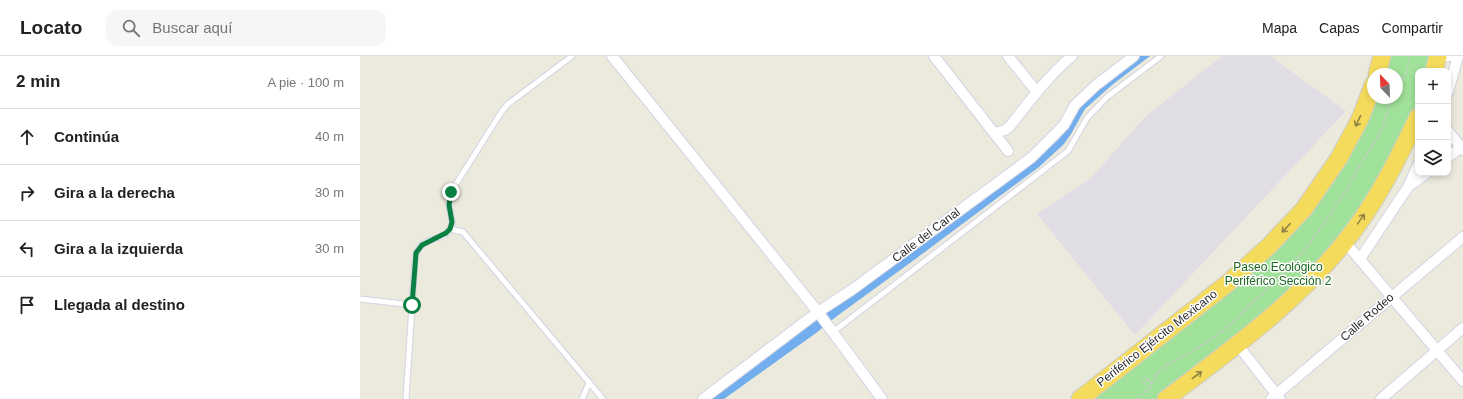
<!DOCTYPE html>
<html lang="es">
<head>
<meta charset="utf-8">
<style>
	:root { --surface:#fff; --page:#f6f6f6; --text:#222; --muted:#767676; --line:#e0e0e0 }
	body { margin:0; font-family:Helvetica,sans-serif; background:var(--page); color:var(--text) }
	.controls { position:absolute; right:12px; top:12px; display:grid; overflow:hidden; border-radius:8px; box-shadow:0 2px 6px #0003 }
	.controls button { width:36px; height:36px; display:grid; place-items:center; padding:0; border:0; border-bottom:1px solid var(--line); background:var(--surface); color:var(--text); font:20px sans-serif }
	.compass { position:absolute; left:1007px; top:12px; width:36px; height:36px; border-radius:50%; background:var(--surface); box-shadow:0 2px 6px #0003; rotate:337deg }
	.stop { position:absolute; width:12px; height:12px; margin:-9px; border:3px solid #0b8043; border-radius:50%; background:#fff }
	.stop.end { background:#0b8043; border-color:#fff; box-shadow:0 1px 4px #0008 }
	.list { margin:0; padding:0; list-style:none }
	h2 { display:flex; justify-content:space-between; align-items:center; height:52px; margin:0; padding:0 16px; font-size:17px }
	h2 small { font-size:13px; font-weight:400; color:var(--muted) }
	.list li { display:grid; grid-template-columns:26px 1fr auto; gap:12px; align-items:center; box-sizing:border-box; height:56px; padding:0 16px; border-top:1px solid var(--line) }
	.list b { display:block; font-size:15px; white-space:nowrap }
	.list em { font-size:13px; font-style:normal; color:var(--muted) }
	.icon { flex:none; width:22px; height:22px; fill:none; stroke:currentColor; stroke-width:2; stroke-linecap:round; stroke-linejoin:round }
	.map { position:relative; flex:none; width:1103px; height:343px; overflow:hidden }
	header { display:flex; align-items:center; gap:24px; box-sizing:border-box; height:56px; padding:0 20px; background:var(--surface); border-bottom:1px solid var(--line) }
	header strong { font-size:19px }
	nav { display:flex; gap:22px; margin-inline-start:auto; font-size:14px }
	.search { width:280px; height:36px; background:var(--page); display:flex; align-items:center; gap:10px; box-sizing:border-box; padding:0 14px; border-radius:12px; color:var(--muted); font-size:15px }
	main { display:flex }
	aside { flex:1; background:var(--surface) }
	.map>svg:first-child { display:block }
	.industrial { fill:#e1dde5 }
	.green { fill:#a1e29a }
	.water { fill:#72aeed }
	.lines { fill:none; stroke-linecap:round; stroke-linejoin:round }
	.service-casing { stroke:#d3d2e3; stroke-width:7 }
	.minor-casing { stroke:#d3d2e3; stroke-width:12 }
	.trunk-casing { stroke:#ccc; stroke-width:19 }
	.path { stroke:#ccc; stroke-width:1.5; stroke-dasharray:3 2; stroke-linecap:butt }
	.service { stroke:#fff; stroke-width:5 }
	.minor { stroke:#fff; stroke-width:10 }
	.trunk { stroke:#f4db5c; stroke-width:17 }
	.oneway { stroke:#908344 }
	.route { stroke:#0b8043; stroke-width:5 }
	.labels { text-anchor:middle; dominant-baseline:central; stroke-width:3; stroke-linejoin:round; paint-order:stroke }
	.street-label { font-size:12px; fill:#2b2b2b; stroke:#fff }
	.park-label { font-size:12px; fill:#1b671e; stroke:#fff }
</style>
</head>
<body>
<header>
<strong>Locato</strong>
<div class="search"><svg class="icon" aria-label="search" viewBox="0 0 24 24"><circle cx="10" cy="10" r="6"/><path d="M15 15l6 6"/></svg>Buscar aquí</div>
<nav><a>Mapa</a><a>Capas</a><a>Compartir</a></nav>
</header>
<main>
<aside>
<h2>2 min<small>A pie · 100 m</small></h2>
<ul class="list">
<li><svg class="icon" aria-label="ahead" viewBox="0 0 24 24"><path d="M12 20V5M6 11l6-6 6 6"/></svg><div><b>Continúa</b></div><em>40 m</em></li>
<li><svg class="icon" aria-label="right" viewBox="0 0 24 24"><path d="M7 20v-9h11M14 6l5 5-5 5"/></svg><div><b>Gira a la derecha</b></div><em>30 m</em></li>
<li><svg class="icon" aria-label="left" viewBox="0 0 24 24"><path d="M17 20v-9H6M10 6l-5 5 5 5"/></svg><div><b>Gira a la izquierda</b></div><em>30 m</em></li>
<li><svg class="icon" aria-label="arrive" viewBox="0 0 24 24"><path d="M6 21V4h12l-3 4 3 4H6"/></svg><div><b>Llegada al destino</b></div></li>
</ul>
</aside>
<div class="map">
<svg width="1103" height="343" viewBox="0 0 1103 343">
	<rect width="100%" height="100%" fill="#eceadd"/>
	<path class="industrial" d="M862 0H910L986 55 775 279 677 158 731 122 785 61Z"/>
	<path class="green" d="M1024 0H1076L1072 15H1058V57L1044 90 958 214 804 343H723L920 181 1013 42H1037V18H1018Z"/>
	<path class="water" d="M779 0H790L752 29 725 53 711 78 704 88 679 111 554 204 477 260 456 277 364 343H349L450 268 550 198 675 105 698 84 704 77 713 59 720 48 749 22Z"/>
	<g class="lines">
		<g class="service-casing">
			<path id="service" d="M90 173 103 176 243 343
				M0 243 52 249
				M473 276 708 95 727 62 747 41 801 0
				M46 343 55 203C59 178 83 187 90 173 95 165 89 156 89 148 89 144 90 140 91 136L142 55 148 48 212 0
				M222 343 229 327"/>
		</g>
		<g class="minor-casing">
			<path id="minor" d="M252 0 458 256 522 343
				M574 0 648 95
				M648 0 677 36
				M1078 1 1091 0
				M1088 36 1098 0
				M1088 75 1103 94
				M635 77 645 74 650 70C670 45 687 21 712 0
				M1088 101 1103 90
				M1049 130 1067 117
				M985 186 1103 325
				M1000 203 1048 131 1058 109
				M877 288 920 343
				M343 343 458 256 493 233 671 102 704 69 715 49 735 30 774 0
				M911 343 1103 181
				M1021 343 1103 272"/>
		</g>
		<g class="trunk-casing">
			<path id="trunk" d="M1074 15 1078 0
				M1017 18 1022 0
				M720 343 868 227 909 190 944 153 979 102 1000 63 1013 29
				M806 343C869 295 934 249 984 187 1015 149 1037 105 1058 61"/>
		</g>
		<path class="path" d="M1037 32 1046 17 1050 0
			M787 323 790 324 791 327 789 333 784 328V325Z
			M777 343 789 333 794 325 797 317 804 311 852 283 865 273 904 236 937 203 959 175 986 134 1015 85 1023 71 1031 42"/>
		<use href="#service" class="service"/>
		<use href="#minor" class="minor"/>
		<use href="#trunk" class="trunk"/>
	</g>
	<defs><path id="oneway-shaft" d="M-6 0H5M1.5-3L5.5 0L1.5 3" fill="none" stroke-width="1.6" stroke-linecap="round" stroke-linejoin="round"/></defs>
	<g class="oneway">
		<use href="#oneway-shaft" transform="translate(998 65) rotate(116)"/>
		<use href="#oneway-shaft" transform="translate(1001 163) rotate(-55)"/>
		<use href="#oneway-shaft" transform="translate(926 172) rotate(134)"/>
		<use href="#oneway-shaft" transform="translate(837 319) rotate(-37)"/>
	</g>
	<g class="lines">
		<path class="route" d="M52 249 56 197 62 189 86 177 90 173 92 166 89 149 91 136"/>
	</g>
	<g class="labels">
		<g class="street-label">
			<text transform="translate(566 179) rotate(-37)">Calle del Canal</text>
			<text transform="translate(1007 261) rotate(-41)">Calle Rodeo</text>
			<text transform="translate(797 282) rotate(-38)">Periférico Ejército Mexicano</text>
		</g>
		<g class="park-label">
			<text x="918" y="211">Paseo Ecológico<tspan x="918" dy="14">Periférico Sección 2</tspan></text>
		</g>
	</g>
</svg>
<div class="controls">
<button>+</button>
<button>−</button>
<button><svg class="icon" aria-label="layers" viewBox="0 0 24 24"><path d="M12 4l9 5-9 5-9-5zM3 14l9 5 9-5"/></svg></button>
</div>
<svg class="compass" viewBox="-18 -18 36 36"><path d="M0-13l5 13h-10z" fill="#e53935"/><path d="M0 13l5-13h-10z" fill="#767676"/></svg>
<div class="stop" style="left:52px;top:249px"></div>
<div class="stop end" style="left:91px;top:136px"></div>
</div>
</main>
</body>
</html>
